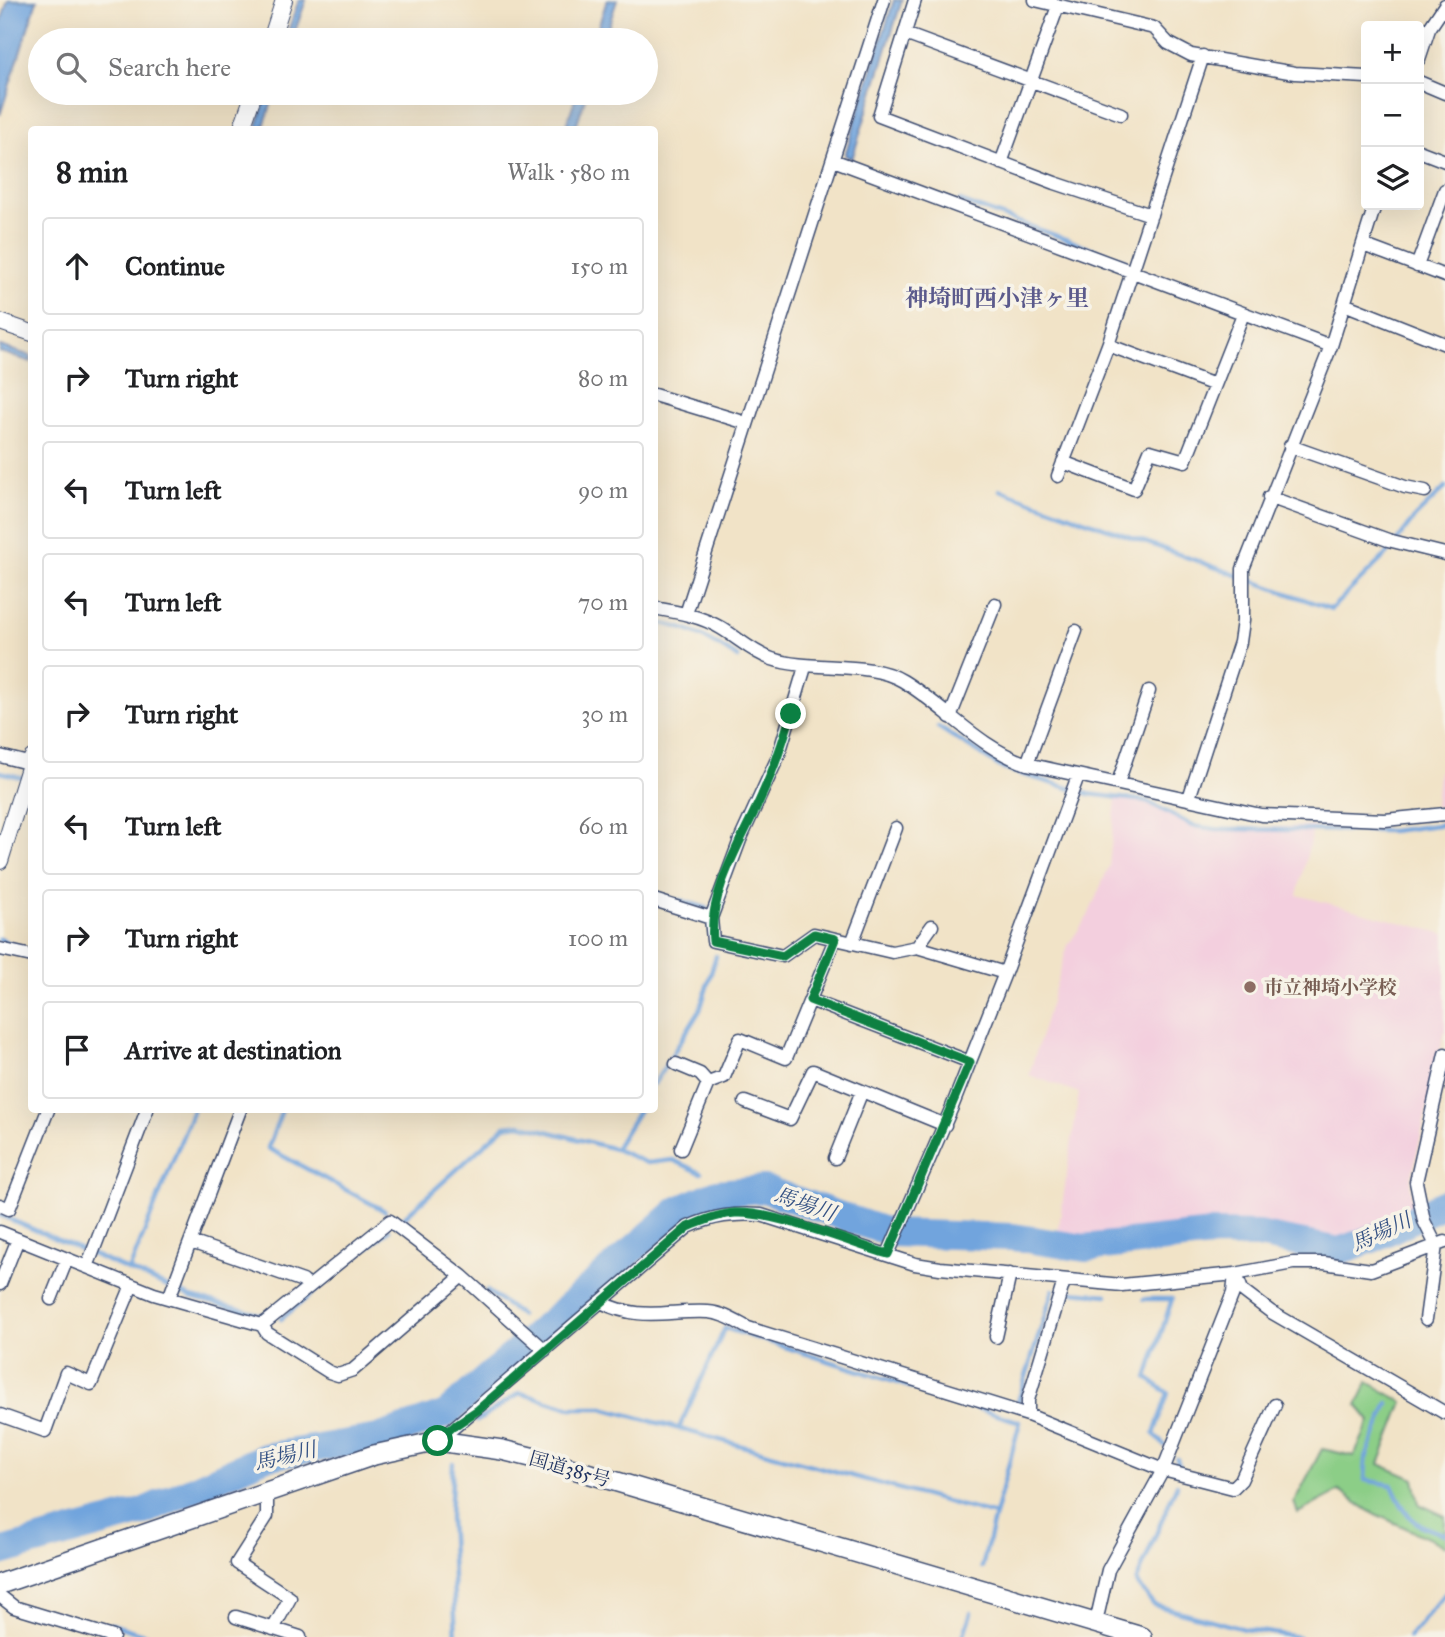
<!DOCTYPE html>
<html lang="en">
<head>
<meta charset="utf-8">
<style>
	:root { --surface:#fff; --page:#f6f6f6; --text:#202124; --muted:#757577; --line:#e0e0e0 }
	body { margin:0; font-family:"IM FELL Great Primer","Noto Serif JP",serif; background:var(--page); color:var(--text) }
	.controls { position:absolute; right:21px; top:21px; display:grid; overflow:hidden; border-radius:7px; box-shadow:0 7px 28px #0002 }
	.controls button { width:63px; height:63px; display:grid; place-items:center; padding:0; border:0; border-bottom:2px solid var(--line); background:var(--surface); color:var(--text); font:35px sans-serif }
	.stop { position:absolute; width:21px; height:21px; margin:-16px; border:5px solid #0b8043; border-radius:50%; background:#fff }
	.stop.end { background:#0b8043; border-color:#fff; box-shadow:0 2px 7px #0008 }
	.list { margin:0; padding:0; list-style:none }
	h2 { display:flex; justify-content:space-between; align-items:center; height:91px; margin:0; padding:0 28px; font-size:30px }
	h2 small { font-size:23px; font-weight:400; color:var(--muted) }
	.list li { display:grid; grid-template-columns:46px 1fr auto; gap:21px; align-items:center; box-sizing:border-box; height:98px; margin:0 14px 14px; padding:0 14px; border:2px solid var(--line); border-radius:7px }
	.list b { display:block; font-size:26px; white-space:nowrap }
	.list em { font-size:23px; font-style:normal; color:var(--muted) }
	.icon { flex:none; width:38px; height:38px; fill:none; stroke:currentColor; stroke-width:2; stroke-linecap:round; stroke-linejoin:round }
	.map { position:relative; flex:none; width:1445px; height:1637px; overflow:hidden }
	.search { position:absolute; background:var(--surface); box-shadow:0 7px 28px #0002; left:28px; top:28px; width:630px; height:77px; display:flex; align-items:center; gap:18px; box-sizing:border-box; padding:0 24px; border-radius:38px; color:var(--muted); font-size:26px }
	.panel { position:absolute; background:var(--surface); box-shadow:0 7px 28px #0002; left:28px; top:126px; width:630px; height:987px; border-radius:7px }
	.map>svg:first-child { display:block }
	.built { fill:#f3cfde }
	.green { fill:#8cce87; stroke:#547e72; stroke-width:2 }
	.water { fill:#71a4dd; stroke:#466a9e; stroke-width:2 }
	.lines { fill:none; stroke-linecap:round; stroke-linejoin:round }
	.stream { stroke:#71a4dd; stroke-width:4.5 }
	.river { stroke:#71a4dd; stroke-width:28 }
	.minor-casing { stroke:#3b4a6e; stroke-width:15 }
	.tertiary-casing { stroke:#3b4a6e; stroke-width:18 }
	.trunk-casing { stroke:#3b4a6e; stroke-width:22 }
	.minor { stroke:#fff; stroke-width:12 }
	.tertiary { stroke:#fff; stroke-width:16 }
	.trunk { stroke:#fff; stroke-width:19 }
	.route { stroke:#0b8043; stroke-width:9 }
	.education-dot { fill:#8d6e63; stroke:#f7f3e8; stroke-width:2.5 }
	.labels { text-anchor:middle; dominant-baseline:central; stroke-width:7; stroke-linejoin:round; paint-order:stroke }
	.education-label { font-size:19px; font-weight:bold; fill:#785e54; stroke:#f7f3e8; text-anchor:start }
	.street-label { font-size:19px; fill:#1b2f5e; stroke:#f7f3e8 }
	.water-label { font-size:21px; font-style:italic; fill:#355284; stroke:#f7f3e8 }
	.quarter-label { font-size:23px; font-weight:bold; fill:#5b5a8c; stroke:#f7f3e8 }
</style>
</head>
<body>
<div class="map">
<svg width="1445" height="1637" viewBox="0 0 1445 1637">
	<rect width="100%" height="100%" fill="#f7f3e8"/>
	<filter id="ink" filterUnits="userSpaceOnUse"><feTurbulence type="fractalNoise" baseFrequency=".0143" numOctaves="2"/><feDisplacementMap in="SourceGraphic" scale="14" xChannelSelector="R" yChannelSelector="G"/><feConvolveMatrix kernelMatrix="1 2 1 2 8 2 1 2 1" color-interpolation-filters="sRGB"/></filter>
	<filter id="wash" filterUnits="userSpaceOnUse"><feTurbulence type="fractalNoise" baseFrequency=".00686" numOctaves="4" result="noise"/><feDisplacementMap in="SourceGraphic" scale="28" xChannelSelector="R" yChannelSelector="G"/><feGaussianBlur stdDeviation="1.57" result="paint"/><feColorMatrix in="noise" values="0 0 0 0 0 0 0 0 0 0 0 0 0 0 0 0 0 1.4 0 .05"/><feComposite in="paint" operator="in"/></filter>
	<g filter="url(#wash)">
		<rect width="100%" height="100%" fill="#f1e3c7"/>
		<path class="built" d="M1438 771 1445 772V806L1435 807Z
			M1116 798 1151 804 1195 829 1314 826 1297 895 1445 934V1029L1410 1184 1413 1212 1343 1245 1243 1226 1084 1243 1057 1239 1079 1093 1029 1075 1068 945 1088 916 1109 866Z"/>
		<path class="green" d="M1368 1382 1403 1402 1379 1464 1414 1479 1419 1504 1445 1516V1546L1369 1511 1339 1491 1298 1513 1294 1502 1322 1449 1354 1456 1370 1421 1357 1405Z"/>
		<path class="water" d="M8 0H37L0 115V26Z
			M299 0H306L292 40H285Z
			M607 0H617L604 40H594Z
			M894 0H902L852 159 845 155Z
			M268 93H275L263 129H256Z
			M577 93H587L575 129H565Z
			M0 346 31 356V362L0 352Z"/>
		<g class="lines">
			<path class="stream" d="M960 201 1124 260
				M1000 490 1331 609 1387 554 1415 517 1445 488
				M654 622C688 627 710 639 738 658
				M938 727 1004 769 1089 794 1146 801 1193 826 1216 829 1391 831 1445 824
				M0 772 24 778
				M680 900 706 908
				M0 939 18 948
				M654 1084 700 1010 716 956
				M282 1110 268 1148 385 1211
				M615 1149 639 1110
				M0 1215 191 1297 262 1315
				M434 1247 401 1220 505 1126 520 1124 615 1149 647 1163 673 1160 701 1173
				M129 1271 193 1110
				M487 1291 520 1315
				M1072 1292 1107 1295
				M1144 1299H1172L1147 1378 1168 1393 1154 1434 1164 1445
				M281 1319 389 1230
				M1388 1403 1366 1458 1365 1480 1392 1485C1406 1516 1412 1526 1445 1534
				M1017 1405 1053 1290
				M477 1421 520 1393 571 1408H603L995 1515 1020 1422 725 1328 679 1428
				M1177 1459 1181 1471
				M453 1463 450 1517 456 1637
				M1177 1484 1136 1582 1154 1605 1244 1629 1299 1637
				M982 1567 995 1515
				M111 1624 152 1637
				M963 1637 971 1613
				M1409 1637 1445 1594"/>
			<path class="river" d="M0 1552 140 1513 264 1457 378 1438 446 1414 678 1210 717 1193 764 1189 890 1233 1013 1237 1085 1248 1211 1234 1258 1235 1339 1251 1375 1238 1445 1203"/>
		</g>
	</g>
	<g filter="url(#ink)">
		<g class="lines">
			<g class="minor-casing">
				<path id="minor" d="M915 0 879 116 1055 183 1151 215
					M1035 0 1154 28 1168 43 1191 55 1295 73 1366 77
					M905 34 1121 114
					M1419 59 1429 29 1445 5
					M1419 82 1445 93
					M1419 151 1445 161
					M833 160 1331 346
					M1001 163 1058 6
					M1363 245 1445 276
					M1417 266 1445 190
					M1344 304 1445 344
					M1108 345 1215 385
					M654 395 740 421
					M1290 446 1405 487 1425 491
					M1063 462 1134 489 1150 451 1185 461 1243 314
					M1058 476 1108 345 1203 56
					M1269 497 1388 540 1445 554
					M654 608C677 612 701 616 721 628 738 638 752 652 772 659 811 672 869 660 903 681 947 708 978 747 1027 764L1261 815 1385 820 1445 814
					M686 614 884 0
					M805 667 778 757 740 840 711 918 713 941 783 956 814 934 892 952 917 947 1005 973 1078 776
					M950 717 995 604
					M0 756 32 764
					M1027 764 1076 631
					M1118 783 1149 691
					M1189 798 1240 642 1243 621V569L1331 346 1375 205
					M654 900 711 918
					M852 943 896 828
					M917 947 932 926
					M0 949 32 956
					M810 1000 970 1062
					M676 1064 700 1074 708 1083
					M745 1102 790 1119 813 1071 945 1125
					M681 1149 708 1083 724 1077 740 1039 786 1058 835 939
					M835 1158 862 1091
					M0 1205 9 1209 48 1110
					M0 1232 154 1294 262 1325 267 1333 329 1372 338 1375 353 1370 462 1276
					M191 1242 303 1281 309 1287
					M888 1254 952 1107 1005 973
					M87 1267 147 1110
					M1236 1274 1242 1290 1271 1312 1445 1413
					M0 1284 18 1239
					M169 1298 240 1110
					M51 1299 67 1259
					M601 1302C640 1322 668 1310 708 1312 723 1313 735 1321 748 1328L1028 1415 1163 1470 1233 1488 1241 1480 1275 1405
					M1426 1319 1436 1245 1424 1221 1416 1182 1445 1054
					M262 1325 390 1221 462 1276 545 1350
					M996 1337 1010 1274
					M0 1415 45 1431 66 1373 91 1384 132 1285
					M1028 1415V1400L1064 1281
					M438 1441 688 1227C713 1216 734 1213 761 1215L915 1264 940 1268 1122 1285 1235 1274 1293 1263H1324L1371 1270 1445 1242
					M267 1492V1516L237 1563 290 1598 273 1629
					M0 1596 14 1607 113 1637
					M236 1617 300 1637
					M1096 1622 1108 1570 1163 1470 1233 1293 1235 1274"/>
			</g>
			<g class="tertiary-casing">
				<path id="tertiary" d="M271 40 284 0
					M241 130 254 93
					M0 322 32 333
					M0 861 32 758"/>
			</g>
			<g class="trunk-casing">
				<path id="trunk" d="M0 1584 374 1455 438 1441 502 1450 543 1460 1142 1637"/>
			</g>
			<use href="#minor" class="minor"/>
			<use href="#tertiary" class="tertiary"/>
			<use href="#trunk" class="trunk"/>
		</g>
	</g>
	<g class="lines" filter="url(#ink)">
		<path class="route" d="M438 1441 451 1428 478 1410 688 1227C703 1221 718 1214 735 1213 773 1211 849 1242 888 1254L970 1062 810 1000 835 939 814 934 783 956 713 941C708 891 743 839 762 795 774 769 783 742 791 714"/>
	</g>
	<circle class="education-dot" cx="1250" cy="987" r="7"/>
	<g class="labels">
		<g class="education-label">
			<text x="1264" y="987">市立神埼小学校</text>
		</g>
		<g class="street-label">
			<text transform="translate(570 1469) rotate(16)">国道385号</text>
		</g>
		<g class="water-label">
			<text transform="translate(805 1204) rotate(19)">馬場川</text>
			<text transform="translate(1381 1232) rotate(-25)">馬場川</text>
			<text transform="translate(285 1456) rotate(-13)">馬場川</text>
		</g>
		<g class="quarter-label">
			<text x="997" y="298">神埼町西小津ヶ里</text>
		</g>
	</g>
</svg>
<div class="controls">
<button>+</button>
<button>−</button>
<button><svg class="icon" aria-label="layers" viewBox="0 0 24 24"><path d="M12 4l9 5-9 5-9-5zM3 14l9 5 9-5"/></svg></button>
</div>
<div class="stop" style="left:438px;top:1441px"></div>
<div class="stop end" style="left:791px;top:714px"></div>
<div class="search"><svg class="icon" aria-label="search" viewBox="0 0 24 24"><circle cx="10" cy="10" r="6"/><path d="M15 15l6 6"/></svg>Search here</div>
<section class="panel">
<h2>8 min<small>Walk · 580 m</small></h2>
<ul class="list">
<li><svg class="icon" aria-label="ahead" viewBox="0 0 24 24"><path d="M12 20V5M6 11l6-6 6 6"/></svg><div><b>Continue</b></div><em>150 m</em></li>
<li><svg class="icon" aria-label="right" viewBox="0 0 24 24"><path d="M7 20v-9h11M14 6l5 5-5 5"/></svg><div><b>Turn right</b></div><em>80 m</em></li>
<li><svg class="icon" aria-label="left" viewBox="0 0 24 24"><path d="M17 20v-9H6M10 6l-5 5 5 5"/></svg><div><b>Turn left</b></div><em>90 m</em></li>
<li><svg class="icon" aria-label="left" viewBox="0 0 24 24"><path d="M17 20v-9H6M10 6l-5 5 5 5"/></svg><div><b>Turn left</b></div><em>70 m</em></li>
<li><svg class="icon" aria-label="right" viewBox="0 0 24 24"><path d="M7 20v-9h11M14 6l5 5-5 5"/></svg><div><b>Turn right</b></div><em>30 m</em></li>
<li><svg class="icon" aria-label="left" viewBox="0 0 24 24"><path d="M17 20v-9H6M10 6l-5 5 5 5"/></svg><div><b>Turn left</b></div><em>60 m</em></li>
<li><svg class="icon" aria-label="right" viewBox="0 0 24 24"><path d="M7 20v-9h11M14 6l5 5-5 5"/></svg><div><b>Turn right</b></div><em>100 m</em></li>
<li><svg class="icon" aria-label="arrive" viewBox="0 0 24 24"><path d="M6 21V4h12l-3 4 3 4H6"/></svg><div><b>Arrive at destination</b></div></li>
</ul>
</section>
</div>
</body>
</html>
